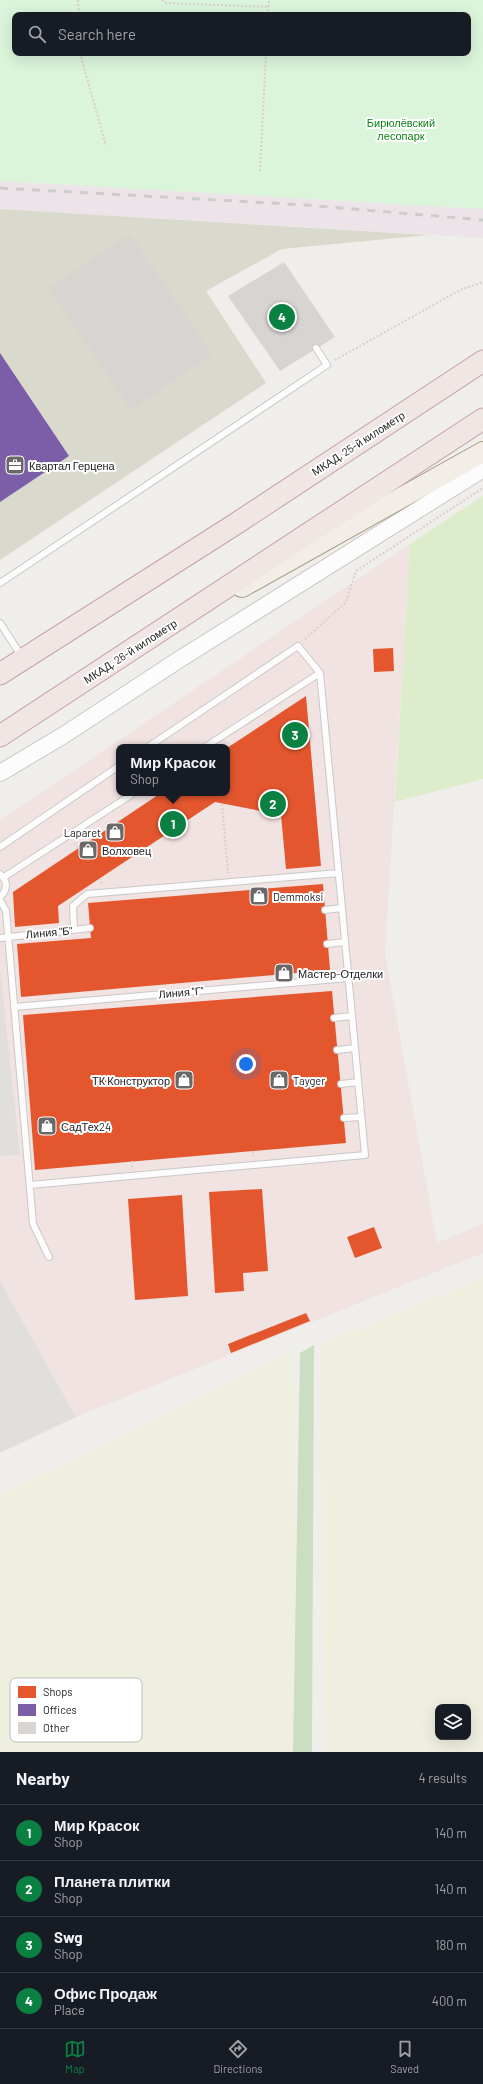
<!DOCTYPE html>
<html lang="en">
<head>
<meta charset="utf-8">
<style>
	:root { --surface:#171b24; --page:#242831; --text:#f1f3f6; --muted:#9ea1a6; --line:#363941; --accent:#0b8043 }
	body { margin:0; font-family:Barlow,sans-serif; background:var(--page); color:var(--text) }
	.controls { position:absolute; right:12px; bottom:12px; display:grid; overflow:hidden; border-radius:8px; box-shadow:0 4px 16px #0002 }
	.controls button { width:36px; height:36px; display:grid; place-items:center; padding:0; border:0; border-bottom:1px solid var(--line); background:var(--surface); color:var(--text); font:20px sans-serif }
	.you { position:absolute; left:246px; top:1064px; width:14px; height:14px; margin:-10px; border:3px solid #fff; border-radius:50%; background:#1a73e8; box-shadow:0 0 0 6px #1a73e833 }
	.badge { display:grid; place-items:center; width:26px; height:26px; border-radius:50%; background:var(--accent); color:#fff; font-size:13px; font-weight:700 }
	.pin { position:absolute; translate:-50% -50%; border:2px solid #fff; box-shadow:0 1px 4px #0006 }
	.popup { position:absolute; left:116px; top:744px; width:114px; height:52px; box-sizing:border-box; display:grid; place-content:center; border-radius:8px; background:var(--surface); filter:drop-shadow(0 1px 3px #0005); font-size:13px; white-space:nowrap; color:var(--muted) }
	.popup b { font-size:15px; color:var(--text) }
	.popup::after { content:''; position:absolute; left:50%; top:100%; margin-left:-8px; border:8px solid transparent; border-top-color:var(--surface) }
	.list { margin:0; padding:0; list-style:none }
	h2 { display:flex; justify-content:space-between; align-items:center; height:52px; margin:0; padding:0 16px; font-size:17px }
	h2 small { font-size:13px; font-weight:400; color:var(--muted) }
	.list li { display:grid; grid-template-columns:26px 1fr auto; gap:12px; align-items:center; box-sizing:border-box; height:56px; padding:0 16px; border-top:1px solid var(--line) }
	.list b { display:block; font-size:15px; white-space:nowrap }
	.list p { margin:0; font-size:13px; white-space:nowrap; color:var(--muted) }
	.list em { font-size:13px; font-style:normal; color:var(--muted) }
	.icon { flex:none; width:22px; height:22px; fill:none; stroke:currentColor; stroke-width:2; stroke-linecap:round; stroke-linejoin:round }
	.map { position:relative; flex:none; width:483px; height:1752px; overflow:hidden }
	.search { position:absolute; background:var(--surface); box-shadow:0 4px 16px #0002; left:12px; right:12px; top:12px; height:44px; display:flex; align-items:center; gap:10px; box-sizing:border-box; padding:0 14px; border-radius:8px; color:var(--muted); font-size:15px }
	.sheet { height:276px; background:var(--surface) }
	nav { display:flex; justify-content:space-around; align-items:center; box-sizing:border-box; height:56px; border-top:1px solid var(--line); background:var(--surface); font-size:11px; color:var(--muted) }
	nav a { display:grid; justify-items:center; gap:2px }
	nav .on { color:var(--accent) }
	.map>svg:first-child { display:block }
	.commercial { fill:#f1e3e1; fill-rule:evenodd }
	.industrial { fill:#ede4e9 }
	.construction { fill:#d9d9cd }
	.farmland { fill:#efefdf; fill-rule:evenodd }
	.grass { fill:#ddeccb }
	.forest { fill:#cbdec1 }
	.park { fill:#daf5da; fill-rule:evenodd }
	.parking { fill:#e0dfde }
	.shops { fill:#e4572e }
	.offices { fill:#7b5ea7 }
	.building { fill:#d7d4d2 }
	.lines { fill:none; stroke-linecap:round; stroke-linejoin:round }
	.service-casing { stroke:#c9c8c7; stroke-width:8 }
	.tertiary-casing { stroke:#c9c8c7; stroke-width:18 }
	.primary-casing { stroke:#a79c86; stroke-width:22 }
	.trunk-casing { stroke:#c5a2ac; stroke-width:23 }
	.path { stroke:#dccecd; stroke-width:2; stroke-dasharray:2 2; stroke-linecap:butt }
	.service { stroke:#fdfcfc; stroke-width:6 }
	.tertiary { stroke:#fdfcfc; stroke-width:16 }
	.primary { stroke:#f3ede7; stroke-width:20 }
	.trunk { stroke:#f0e6e4; stroke-width:21 }
	.rail { stroke:#ccc; stroke-width:3; stroke-dasharray:8 8; stroke-linecap:butt }
	.labels { text-anchor:middle; dominant-baseline:central; stroke-width:4; stroke-linejoin:round; paint-order:stroke }
	.park-label { font-size:11px; fill:#0c8416; stroke:#fff }
	.street-label { font-size:11px; fill:#222; stroke:#fff }
	.poi-label { font-size:11px; fill:#222; stroke:#fff; text-anchor:start }
	.key { fill:#fff; stroke:#bdbdbd; stroke-width:1 }
	.key-label { font-size:11px; fill:#222 }
</style>
</head>
<body>
<div class="map">
<svg width="483" height="1752" viewBox="0 0 483 1752">
	<rect width="100%" height="100%" fill="#f0eeeb"/>
	<path class="commercial" d="M410 544 385 953 437 1243 483 1224V1253L76 1417 0 1281V820ZM119 747H227V793H119Z"/>
	<path class="industrial" d="M0 181 483 209V238L0 209Z"/>
	<path class="construction" d="M0 209 429 235 282 249 206 291 266 383 0 560Z"/>
	<path class="farmland" d="M483 1278V1752H325L320 1345ZM438 1707H468V1737H438Z
		M293 1352 297 1752H0V1496Z"/>
	<path class="grass" d="M483 496V779L395 802 410 544Z"/>
	<path class="forest" d="M314 1345 312 1752H293L300 1353Z"/>
	<path class="park" d="M0 0H483V209L0 181ZM15 15H468V53H15Z"/>
	<path class="parking" d="M0 970 20 1155 0 1156Z
		M0 1281 76 1417 0 1453Z"/>
	<path class="shops" d="M393 648 394 671 374 672 373 649Z
		M306 696 321 866 286 869 281 815 215 802 58 906 59 923 15 927 13 892 161 793H227V748Z
		M323 884 330 970 21 997 17 944 91 938 88 903Z
		M332 991 346 1143 35 1170 23 1015Z
		M262 1189 268 1271 243 1273 244 1291 215 1293 209 1192Z
		M182 1195 188 1296 135 1300 128 1199Z
		M374 1227 382 1248 355 1258 347 1237Z
		M306 1313 310 1321 231 1353 228 1344Z"/>
	<path class="offices" d="M0 353 69 456 0 502Z"/>
	<path class="building" d="M130 234 212 355 131 410 49 288Z
		M284 262 335 337 280 371 228 296Z"/>
	<g class="lines">
		<g class="service-casing">
			<path id="service" d="M0 583 327 365 316 348
				M0 623 22 657
				M205 747 320 673
				M0 847 119 766
				M0 874C8 881 8 890 0 897
				M4 877 134 793
				M0 900 6 911 33 1224 49 1257
				M325 910 342 908
				M74 930 73 906 87 894 339 873
				M0 938 90 928
				M327 944 345 942
				M14 1007 348 978
				M334 1018 352 1016
				M337 1050 355 1048
				M341 1084 358 1082
				M344 1118 361 1117
				M30 1185 365 1155 320 673 298 646 148 747"/>
		</g>
		<g class="tertiary-casing">
			<path id="tertiary" d="M0 773 64 735 180 659 483 469"/>
		</g>
		<g class="primary-casing">
			<path id="primary" d="M242 587 483 452"/>
		</g>
		<g class="trunk-casing">
			<path id="trunk" d="M0 674 234 525 483 361
				M0 736 483 419"/>
		</g>
		<path class="path" d="M78 0 79 15
			M162 0 166 3 269 7
			M268 15 269 0
			M80 53 106 146
			M260 171 266 53
			M335 360 460 290 483 282
			M305 639 346 602 356 571 483 488
			M222 804 228 873
			M74 843 78 848
			M100 878 102 885
			M253 1151V1156
			M132 1161V1168"/>
		<use href="#service" class="service"/>
		<use href="#tertiary" class="tertiary"/>
		<use href="#primary" class="primary"/>
		<use href="#trunk" class="trunk"/>
		<path class="rail" d="M0 188 306 205 483 220"/>
	</g>
	<defs>
		<g id="office-square" transform="scale(1)"><rect x="-9" y="-9" width="18" height="18" rx="4" fill="#6a6968" stroke="#fff"/><path d="M-6-3h4V-5.5h4V-3h4V5H-6ZM-1-4.5V-3h2v-1.5ZM-6 0V1H6V0Z" fill="#fff"/></g>
		<g id="shop-square" transform="scale(1)"><rect x="-9" y="-9" width="18" height="18" rx="4" fill="#6a6968" stroke="#fff"/><path d="M-5-2.5h2.3a2.7 3.5 0 0 1 5.4 0H5L5.5 6h-11ZM-1.5-2.5h3a1.5 2.3 0 0 0-3 0Z" fill="#fff"/></g>
	</defs>
	<g fill-rule="evenodd">
		<use href="#office-square" x="15" y="465"/>
		<use href="#shop-square" x="115" y="832"/>
		<use href="#shop-square" x="88" y="850"/>
		<use href="#shop-square" x="259" y="896"/>
		<use href="#shop-square" x="284" y="973"/>
		<use href="#shop-square" x="184" y="1080"/>
		<use href="#shop-square" x="279" y="1080"/>
		<use href="#shop-square" x="47" y="1126"/>
	</g>
	<g class="labels">
		<g class="park-label">
			<text x="401" y="122">Бирюлёвский<tspan x="401" dy="13">лесопарк</tspan></text>
		</g>
		<g class="street-label">
			<text transform="translate(358 443) rotate(-33)">МКАД, 25-й километр</text>
			<text transform="translate(130 651) rotate(-33)">МКАД, 26-й километр</text>
			<text transform="translate(49 932) rotate(-5)">Линия "Б"</text>
			<text transform="translate(181 992) rotate(-5)">Линия "Г"</text>
		</g>
		<g class="poi-label">
			<text x="29" y="465">Квартал Герцена</text>
			<text x="101" y="832" text-anchor="end">Laparet</text>
			<text x="102" y="850">Волховец</text>
			<text x="273" y="896">Demmoksi</text>
			<text x="298" y="973">Мастер-Отделки</text>
			<text x="170" y="1080" text-anchor="end">ТК Конструктор</text>
			<text x="293" y="1080">Tayger</text>
			<text x="61" y="1126">СадТех24</text>
		</g>
	</g>
	<rect x="10" y="1678" width="132" height="64" rx="6" class="key"/>
	<rect x="18" y="1686" width="18" height="12" fill="#e4572e"/>
	<rect x="18" y="1704" width="18" height="12" fill="#7b5ea7"/>
	<rect x="18" y="1722" width="18" height="12" fill="#d7d4d2"/>
	<g class="key-label">
		<text x="43" y="1696">Shops</text>
		<text x="43" y="1714">Offices</text>
		<text x="43" y="1732">Other</text>
	</g>
</svg>
<div class="controls">
<button><svg class="icon" aria-label="layers" viewBox="0 0 24 24"><path d="M12 4l9 5-9 5-9-5zM3 14l9 5 9-5"/></svg></button>
</div>
<div class="you"></div>
<div class="pin badge" style="left:173px;top:824px">1</div>
<div class="popup"><b>Мир Красок</b>Shop</div>
<div class="pin badge" style="left:273px;top:804px">2</div>
<div class="pin badge" style="left:295px;top:735px">3</div>
<div class="pin badge" style="left:282px;top:317px">4</div>
<div class="search"><svg class="icon" aria-label="search" viewBox="0 0 24 24"><circle cx="10" cy="10" r="6"/><path d="M15 15l6 6"/></svg>Search here</div>
</div>
<section class="sheet">
<h2>Nearby<small>4 results</small></h2>
<ul class="list">
<li><span class="badge">1</span><div><b>Мир Красок</b><p>Shop</p></div><em>140 m</em></li>
<li><span class="badge">2</span><div><b>Планета плитки</b><p>Shop</p></div><em>140 m</em></li>
<li><span class="badge">3</span><div><b>Swg</b><p>Shop</p></div><em>180 m</em></li>
<li><span class="badge">4</span><div><b>Офис Продаж</b><p>Place</p></div><em>400 m</em></li>
</ul>
</section>
<nav>
<a class="on"><svg class="icon" aria-label="map" viewBox="0 0 24 24"><path d="M3 6l6-2 6 2 6-2v14l-6 2-6-2-6 2zM9 4v14M15 6v14"/></svg>Map</a>
<a><svg class="icon" aria-label="directions" viewBox="0 0 24 24"><path d="M12 3l9 9-9 9-9-9zM9 14v-3h6M13 9l2 2-2 2"/></svg>Directions</a>
<a><svg class="icon" aria-label="saved" viewBox="0 0 24 24"><path d="M7 4h10v16l-5-4-5 4z"/></svg>Saved</a>
</nav>
</body>
</html>
